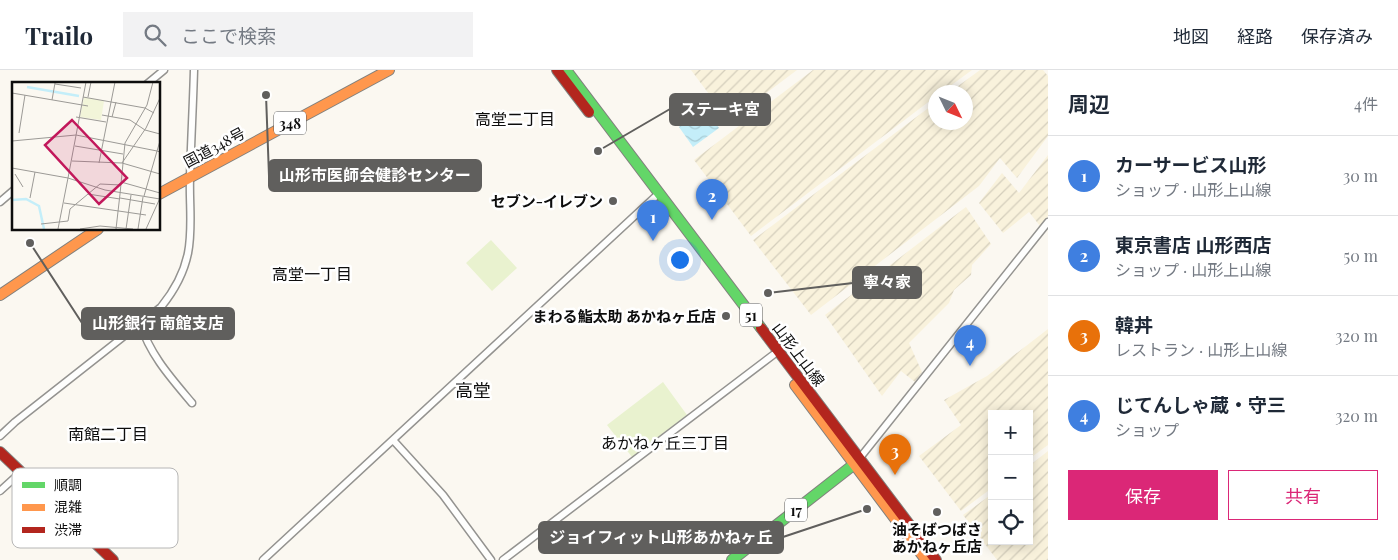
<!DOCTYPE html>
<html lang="ja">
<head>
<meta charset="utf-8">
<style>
	:root { --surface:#fff; --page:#f2f2f3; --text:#1f2937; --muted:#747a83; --line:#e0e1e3; --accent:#db2777 }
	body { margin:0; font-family:"Playfair Display","Noto Sans JP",serif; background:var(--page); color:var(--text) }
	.controls { position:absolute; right:15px; bottom:15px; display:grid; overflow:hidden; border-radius:0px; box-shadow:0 2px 12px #0003 }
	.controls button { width:45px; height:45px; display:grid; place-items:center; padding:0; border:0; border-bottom:1px solid var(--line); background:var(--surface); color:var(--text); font:25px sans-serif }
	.compass { position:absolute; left:928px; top:15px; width:45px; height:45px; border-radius:50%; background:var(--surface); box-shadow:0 2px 12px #0003; rotate:133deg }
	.you { position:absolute; left:679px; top:189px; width:18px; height:18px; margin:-12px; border:4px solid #fff; border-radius:50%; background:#1a73e8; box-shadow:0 0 0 8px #1a73e833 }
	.badge { display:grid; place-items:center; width:32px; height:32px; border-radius:50%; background:var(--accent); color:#fff; font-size:16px; font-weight:700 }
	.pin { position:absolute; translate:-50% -41px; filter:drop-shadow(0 1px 2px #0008) }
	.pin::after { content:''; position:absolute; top:26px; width:18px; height:15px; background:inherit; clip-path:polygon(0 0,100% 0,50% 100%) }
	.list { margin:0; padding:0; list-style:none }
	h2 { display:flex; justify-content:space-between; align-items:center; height:65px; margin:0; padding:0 20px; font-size:21px }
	h2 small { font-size:16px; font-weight:400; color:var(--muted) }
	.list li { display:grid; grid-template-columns:32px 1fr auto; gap:15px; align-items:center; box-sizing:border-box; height:80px; padding:0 20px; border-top:1px solid var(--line) }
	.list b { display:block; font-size:19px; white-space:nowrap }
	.list p { margin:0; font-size:16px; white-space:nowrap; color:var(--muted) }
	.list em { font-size:16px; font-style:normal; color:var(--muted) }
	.actions { display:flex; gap:10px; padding:15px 20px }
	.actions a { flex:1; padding:11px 0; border:1px solid var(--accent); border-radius:0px; text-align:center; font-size:18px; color:var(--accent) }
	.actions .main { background:var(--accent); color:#fff }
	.icon { flex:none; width:28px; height:28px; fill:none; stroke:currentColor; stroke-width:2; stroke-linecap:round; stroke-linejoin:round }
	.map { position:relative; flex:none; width:1048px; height:490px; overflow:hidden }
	header { display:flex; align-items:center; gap:30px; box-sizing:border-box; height:70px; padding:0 25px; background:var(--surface); border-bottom:1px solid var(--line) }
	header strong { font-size:24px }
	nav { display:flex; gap:28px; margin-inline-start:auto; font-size:18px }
	.search { width:350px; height:45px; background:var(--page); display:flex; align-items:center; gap:12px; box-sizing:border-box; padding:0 18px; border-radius:0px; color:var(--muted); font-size:19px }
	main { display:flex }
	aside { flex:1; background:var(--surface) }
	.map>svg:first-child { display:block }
	.farmland { fill:url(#farmland-furrows) }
	.park { fill:#e9f2cf }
	.water { fill:url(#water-waves) }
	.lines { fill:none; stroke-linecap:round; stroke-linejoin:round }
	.street-casing { stroke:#949390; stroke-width:9 }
	.fast-casing { stroke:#81807d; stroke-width:12 }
	.slow-casing { stroke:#81807d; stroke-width:12 }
	.jam-casing { stroke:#81807d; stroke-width:12 }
	.street { stroke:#fefefd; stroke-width:6 }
	.fast { stroke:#63d668; stroke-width:10 }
	.slow { stroke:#ff974d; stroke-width:10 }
	.jam { stroke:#b3261e; stroke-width:10 }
	.poi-dot { fill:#605f5d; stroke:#fff; stroke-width:2 }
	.labels { text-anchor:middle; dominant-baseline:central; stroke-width:5; stroke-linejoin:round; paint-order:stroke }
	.shield { fill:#fff; stroke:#565656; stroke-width:1 }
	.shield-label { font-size:14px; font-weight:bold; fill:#0d0d0d }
	.street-label { font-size:15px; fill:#0d0d0d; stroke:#fff }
	.poi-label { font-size:15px; font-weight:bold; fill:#0d0d0d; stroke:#fff; text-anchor:end }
	.neighbourhood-label { font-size:16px; fill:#0d0d0d; stroke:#fff }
	.quarter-label { font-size:18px; fill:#0d0d0d; stroke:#fff }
	.inset-river { fill:none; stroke:#c4eef9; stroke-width:2.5 }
	.inset-road { fill:none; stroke:#9c9a96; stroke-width:1 }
	.view { fill:#c2185b; fill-opacity:0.15; stroke:#c2185b; stroke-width:2.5 }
	.inset-edge { fill:none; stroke:#0d0d0d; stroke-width:2.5 }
	.key { fill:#fff; stroke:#b6b6b6; stroke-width:1 }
	.key-label { font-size:14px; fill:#0d0d0d }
	.leader { fill:none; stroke:#605f5d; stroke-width:2 }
	.callout-dot { fill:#605f5d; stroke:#fff; stroke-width:2 }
	.callout { fill:#605f5d; stroke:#605f5d; stroke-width:2 }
	.callout-label { font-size:16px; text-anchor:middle; font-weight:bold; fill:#fff }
</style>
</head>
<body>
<header>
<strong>Trailo</strong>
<div class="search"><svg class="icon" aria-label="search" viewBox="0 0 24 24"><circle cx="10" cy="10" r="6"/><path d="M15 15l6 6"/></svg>ここで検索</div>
<nav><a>地図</a><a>経路</a><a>保存済み</a></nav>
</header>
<main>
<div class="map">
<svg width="1048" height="490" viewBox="0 0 1048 490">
	<defs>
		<pattern id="farmland-furrows" width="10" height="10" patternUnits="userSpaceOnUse" patternTransform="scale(1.25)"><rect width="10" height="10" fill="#f9f2dc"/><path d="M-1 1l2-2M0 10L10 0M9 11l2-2" fill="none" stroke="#d4cebc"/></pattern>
		<pattern id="water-waves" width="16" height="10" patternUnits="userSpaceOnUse" patternTransform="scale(1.25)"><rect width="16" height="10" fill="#c4eef9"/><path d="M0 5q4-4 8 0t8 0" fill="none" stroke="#a7cbd4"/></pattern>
	</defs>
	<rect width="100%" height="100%" fill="#fbf8f1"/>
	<path class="farmland" d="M691 0H797L729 51Z
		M813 0H972L942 22H936L935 27 751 166 694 90Z
		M980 0H1043L1048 6V66L1017 108 1000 88 979 116 811 245 753 170 935 33 936 52H966V22H950Z
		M1048 85V146L1040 156 1029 142 1003 163 979 133 1002 103 1019 123Z
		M966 137 991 174 972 195 971 205 954 220 949 233 909 273 922 302 915 312 901 301 882 326 825 245Z
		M1048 259V375L1029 389V344H992V418L961 441 919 386 961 355 944 330 987 306Z
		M1048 381V490H997L963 445 992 424V471H1029V396Z"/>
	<path class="park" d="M491 170 517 198 492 221 466 193Z
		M663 312 687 345 632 387 607 355Z"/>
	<path class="water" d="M701 33 719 58 693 77 679 57 682 54 679 49Z"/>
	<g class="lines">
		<g class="street-casing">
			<path id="street" d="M147 14 164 0
				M0 132 14 120
				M140 253C150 285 171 308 192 333
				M0 366 15 352 161 237C174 221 184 203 188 183 193 158 189 132 190 107 191 71 193 36 194 0
				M393 370 443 425 491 490
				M859 389 1048 152
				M0 421 21 402
				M263 490 655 127
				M503 490 773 285"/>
		</g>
		<g class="fast-casing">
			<path id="fast" d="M566 0 761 258
				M732 490 857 392"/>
		</g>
		<g class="slow-casing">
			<path id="slow" d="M159 124 389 0
				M0 225 98 159
				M795 315 926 490"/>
		</g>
		<g class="jam-casing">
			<path id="jam" d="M557 0 589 42
				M761 258 936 490
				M0 382 113 490"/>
		</g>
		<use href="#street" class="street"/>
		<use href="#fast" class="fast"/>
		<use href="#slow" class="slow"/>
		<use href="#jam" class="jam"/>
	</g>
	<g class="poi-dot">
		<circle cx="613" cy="131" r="5"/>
		<circle cx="726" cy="246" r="5"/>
		<circle cx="937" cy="442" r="5"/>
	</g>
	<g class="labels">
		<g class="shield">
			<rect x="274" y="41.5" width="32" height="23" rx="4"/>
			<rect x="740" y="233.5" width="22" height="23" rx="4"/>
			<rect x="785" y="428.5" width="22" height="23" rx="4"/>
		</g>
		<g class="shield-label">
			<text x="290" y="53">348</text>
			<text x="751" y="245">51</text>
			<text x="796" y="440">17</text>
		</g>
		<g class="street-label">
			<text transform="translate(214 77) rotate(-28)">国道348号</text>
			<text transform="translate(799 284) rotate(53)">山形上山線</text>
		</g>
		<g class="poi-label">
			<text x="603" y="131">セブン-イレブン</text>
			<text x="716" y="246">まわる鮨太助 あかねヶ丘店</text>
			<text x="937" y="459" text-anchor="middle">油そばつばさ<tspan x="937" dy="17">あかねヶ丘店</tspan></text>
		</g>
		<g class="neighbourhood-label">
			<text x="515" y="48">高堂二丁目</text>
			<text x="312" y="203">高堂一丁目</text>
			<text x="108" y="363">南館二丁目</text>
			<text x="665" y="372">あかねヶ丘三丁目</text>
		</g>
		<g class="quarter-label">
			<text x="473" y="320">高堂</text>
		</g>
	</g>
	<g transform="translate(12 12)">
		<rect width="148" height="148" fill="#fbf8f1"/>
		<path d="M72 15 92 19 89 38 68 35Z" fill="#f2f5d9"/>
		<path class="inset-river" d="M15 5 67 14M0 118 14 117 27 124 32 147"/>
		<path class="inset-road" d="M43 2 69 6M0 11 76 24M71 15 133 26 142 31M76 15 79 0M148 16 134 46 110 81 148 92M40 18 43 1M90 33 118 38 133 48 148 52M64 35 94 40M100 35 104 20M7 51 13 13M64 53 145 69 148 59M0 59 64 53M113 61 135 23 141 0M63 64 111 72M60 79 110 81M87 81 103 0M0 86 56 96 74 0M3 92 11 105M109 100 148 111M76 112 108 117M108 112 113 61M132 114 145 69 148 70M18 116 23 90M108 116 143 122M52 121 134 133M29 142 56 139 58 127 88 102 109 103M46 147 56 96 93 108 148 117M68 147 88 144 121 147M104 147 108 112M114 147 119 113M126 147 131 115M134 147 148 116"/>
		<path class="view" d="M60 38 115 96 87 122 33 63Z"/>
		<rect width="148" height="148" class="inset-edge"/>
	</g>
	<rect x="12" y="398" width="166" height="80" rx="8" class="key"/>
	<rect x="22" y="412" width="23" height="6" fill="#63d668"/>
	<rect x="22" y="434" width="23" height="7" fill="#ff974d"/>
	<rect x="22" y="457" width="23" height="6" fill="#b3261e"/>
	<g class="key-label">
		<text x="54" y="420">順調</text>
		<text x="54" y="442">混雑</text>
		<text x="54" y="465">渋滞</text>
	</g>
	<path class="leader" d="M598 81L670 39M266 25L269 106M768 223L853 213M30 173L82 253M867 439L783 467"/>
	<g class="callout-dot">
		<circle cx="598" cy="81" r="5"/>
		<circle cx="266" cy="25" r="5"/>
		<circle cx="768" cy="223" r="5"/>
		<circle cx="30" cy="173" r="5"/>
		<circle cx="867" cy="439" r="5"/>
	</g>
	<g class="callout">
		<rect x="670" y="24" width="100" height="31" rx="5"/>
		<rect x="269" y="90" width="212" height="31" rx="5"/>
		<rect x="853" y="197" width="68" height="31" rx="5"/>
		<rect x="82" y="238" width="152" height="31" rx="5"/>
		<rect x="539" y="452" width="244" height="31" rx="5"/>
	</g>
	<g class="callout-label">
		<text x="720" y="45">ステーキ宮</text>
		<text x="375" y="111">山形市医師会健診センター</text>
		<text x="887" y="218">寧々家</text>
		<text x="158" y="259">山形銀行 南館支店</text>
		<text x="661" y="473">ジョイフィット山形あかねヶ丘</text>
	</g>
</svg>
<div class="controls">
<button>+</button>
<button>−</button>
<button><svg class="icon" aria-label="locate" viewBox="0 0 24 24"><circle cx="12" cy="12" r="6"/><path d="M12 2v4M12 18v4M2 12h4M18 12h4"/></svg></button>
</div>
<svg class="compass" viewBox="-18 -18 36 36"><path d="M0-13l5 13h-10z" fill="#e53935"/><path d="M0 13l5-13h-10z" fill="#747a83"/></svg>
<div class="you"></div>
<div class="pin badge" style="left:653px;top:171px;background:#3f7fe0">1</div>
<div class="pin badge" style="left:712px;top:150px;background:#3f7fe0">2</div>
<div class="pin badge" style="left:895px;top:405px;background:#e8710a">3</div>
<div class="pin badge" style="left:970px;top:296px;background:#3f7fe0">4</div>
</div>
<aside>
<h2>周辺<small>4件</small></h2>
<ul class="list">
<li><span class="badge" style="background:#3f7fe0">1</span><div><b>カーサービス山形</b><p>ショップ · 山形上山線</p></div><em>30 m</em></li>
<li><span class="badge" style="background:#3f7fe0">2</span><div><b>東京書店 山形西店</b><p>ショップ · 山形上山線</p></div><em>50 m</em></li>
<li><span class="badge" style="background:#e8710a">3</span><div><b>韓丼</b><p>レストラン · 山形上山線</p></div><em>320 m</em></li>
<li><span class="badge" style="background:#3f7fe0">4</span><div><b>じてんしゃ蔵・守三</b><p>ショップ</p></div><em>320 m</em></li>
</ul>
<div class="actions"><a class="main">保存</a><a>共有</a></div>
</aside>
</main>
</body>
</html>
